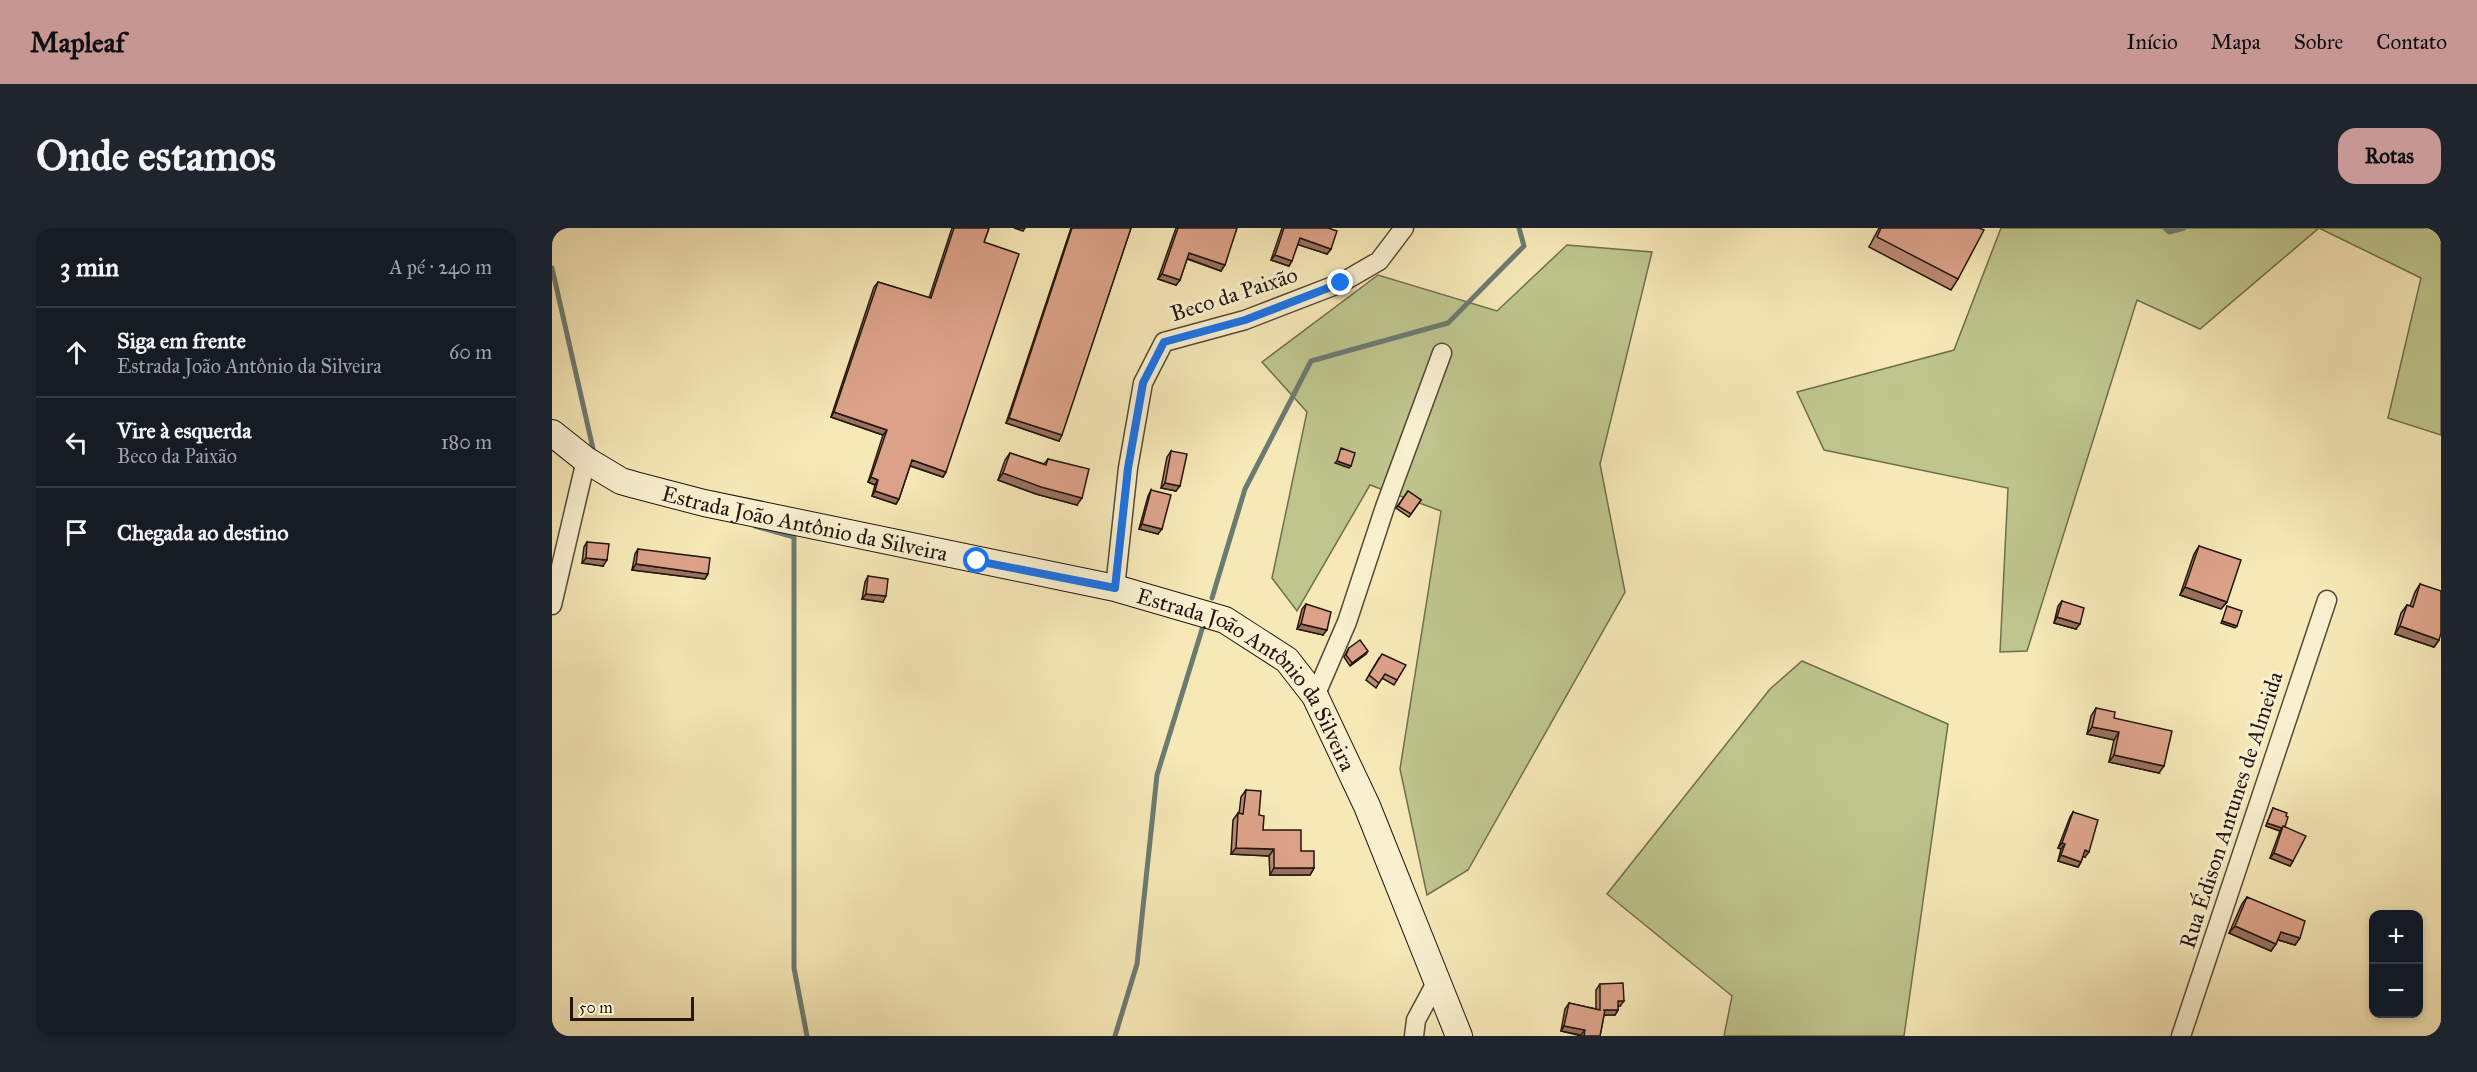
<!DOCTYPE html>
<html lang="pt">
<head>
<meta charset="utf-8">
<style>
	:root { --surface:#171b24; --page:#20242c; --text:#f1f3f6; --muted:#9ea1a6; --line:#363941; --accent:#c59692 }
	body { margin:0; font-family:"IM FELL Great Primer",serif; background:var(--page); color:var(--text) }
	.controls { position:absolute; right:18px; bottom:18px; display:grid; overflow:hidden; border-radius:12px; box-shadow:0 3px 9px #0003 }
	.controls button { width:54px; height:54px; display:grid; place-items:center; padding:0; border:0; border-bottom:2px solid var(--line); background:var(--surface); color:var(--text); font:30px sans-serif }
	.scale { position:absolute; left:18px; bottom:15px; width:124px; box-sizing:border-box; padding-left:6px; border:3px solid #22160e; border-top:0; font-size:16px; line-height:21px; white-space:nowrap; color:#22160e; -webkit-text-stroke:4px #f9f0d0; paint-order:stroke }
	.stop { position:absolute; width:18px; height:18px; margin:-14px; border:4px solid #1a73e8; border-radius:50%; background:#fff }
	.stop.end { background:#1a73e8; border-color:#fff; box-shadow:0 2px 6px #0008 }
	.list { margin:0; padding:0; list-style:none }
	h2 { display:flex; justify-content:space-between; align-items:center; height:78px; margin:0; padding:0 24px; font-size:26px }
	h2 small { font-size:20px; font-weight:400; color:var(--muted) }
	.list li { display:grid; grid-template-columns:39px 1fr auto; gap:18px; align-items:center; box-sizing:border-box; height:90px; padding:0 24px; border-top:2px solid var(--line) }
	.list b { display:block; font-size:22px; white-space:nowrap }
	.list p { margin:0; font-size:20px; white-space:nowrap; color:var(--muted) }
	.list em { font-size:20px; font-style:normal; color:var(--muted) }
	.icon { flex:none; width:33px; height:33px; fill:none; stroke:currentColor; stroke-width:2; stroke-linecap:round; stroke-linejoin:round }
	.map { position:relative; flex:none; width:1889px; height:808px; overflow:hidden; border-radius:18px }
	header { display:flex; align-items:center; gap:36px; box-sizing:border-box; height:84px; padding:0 30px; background:var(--accent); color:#111 }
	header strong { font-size:28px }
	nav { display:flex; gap:33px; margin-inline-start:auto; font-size:21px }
	.intro { display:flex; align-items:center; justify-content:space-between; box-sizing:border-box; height:144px; padding:0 36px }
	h1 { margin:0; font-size:42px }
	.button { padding:15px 27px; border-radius:18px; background:var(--accent); color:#111; font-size:21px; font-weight:700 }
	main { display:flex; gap:36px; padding:0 36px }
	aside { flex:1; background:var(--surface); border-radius:18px; box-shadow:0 3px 9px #0003 }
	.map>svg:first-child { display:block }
	.green { fill:#bec58d; stroke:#706e4e; stroke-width:1.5 }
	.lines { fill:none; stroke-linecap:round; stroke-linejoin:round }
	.stream { stroke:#6c7b72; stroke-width:5 }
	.street-casing { stroke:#574a38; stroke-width:21 }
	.secondary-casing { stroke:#22160e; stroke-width:28 }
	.street { stroke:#f9f0d0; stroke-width:18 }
	.secondary { stroke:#f9f0d0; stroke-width:26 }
	.wall { fill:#bd8b76; stroke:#22160e; stroke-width:1.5 }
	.shaded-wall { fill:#9a7160; stroke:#22160e; stroke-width:1.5 }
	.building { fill:#dca289; stroke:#22160e; stroke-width:1.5 }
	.route { stroke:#1a73e8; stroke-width:8 }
	.labels { text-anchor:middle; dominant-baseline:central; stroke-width:6; stroke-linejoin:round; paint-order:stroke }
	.street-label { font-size:22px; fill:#22160e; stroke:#f9f0d0 }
</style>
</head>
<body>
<header>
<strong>Mapleaf</strong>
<nav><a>Início</a><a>Mapa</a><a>Sobre</a><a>Contato</a></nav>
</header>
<div class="intro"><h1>Onde estamos</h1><a class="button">Rotas</a></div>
<main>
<aside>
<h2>3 min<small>A pé · 240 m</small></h2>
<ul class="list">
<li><svg class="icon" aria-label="ahead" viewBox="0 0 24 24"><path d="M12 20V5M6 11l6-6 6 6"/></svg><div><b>Siga em frente</b><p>Estrada João Antônio da Silveira</p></div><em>60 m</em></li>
<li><svg class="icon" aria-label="left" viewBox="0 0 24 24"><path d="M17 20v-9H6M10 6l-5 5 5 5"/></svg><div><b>Vire à esquerda</b><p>Beco da Paixão</p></div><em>180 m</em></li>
<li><svg class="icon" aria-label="arrive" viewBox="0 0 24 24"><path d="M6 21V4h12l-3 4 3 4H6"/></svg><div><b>Chegada ao destino</b></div></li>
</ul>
</aside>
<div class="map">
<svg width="1889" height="808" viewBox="0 0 1889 808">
	<rect width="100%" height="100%" fill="#f6e8b7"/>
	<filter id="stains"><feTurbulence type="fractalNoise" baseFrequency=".00333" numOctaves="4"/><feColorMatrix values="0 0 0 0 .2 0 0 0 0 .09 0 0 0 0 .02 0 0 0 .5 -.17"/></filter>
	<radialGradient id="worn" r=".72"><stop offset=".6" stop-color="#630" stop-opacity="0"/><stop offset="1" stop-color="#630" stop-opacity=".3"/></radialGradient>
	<path class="green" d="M1449 0H1889V207L1836 190 1869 50 1767 0 1648 101 1585 72 1475 423 1448 424 1456 260 1272 222 1245 164 1402 122Z
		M1015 17 1100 24 1048 236 1073 364 916 642 875 667 848 541 889 283 818 257 745 383 720 350 755 184 710 134 826 47 945 83Z
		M1250 433 1396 496 1352 808H1172L1180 768 1055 666 1218 461Z"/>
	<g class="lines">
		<path class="stream" d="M1613 0 1617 4 1632 0
			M0 40 42 225
			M203 298 242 309V740L255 808
			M660 370 693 261 759 133 896 95 972 18 967 0
			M563 808 585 736 605 547 651 398"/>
		<g class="street-casing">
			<path id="street" d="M563 360 576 240 591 155 612 114 693 92 789 55 827 33 852 0
				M0 377 34 232
				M763 468 795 394 833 279 890 125
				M862 808 864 792 885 753
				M1629 808 1775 372"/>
		</g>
		<g class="secondary-casing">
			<g id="secondary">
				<path id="s1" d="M0 205 34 232 69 253 83 257 152 275 563 360 673 392 735 432 763 468 815 578 907 808"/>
			</g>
		</g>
		<use href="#street" class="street"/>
		<use href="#secondary" class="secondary"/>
	</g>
	<path class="wall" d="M400 0H437L432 14 394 244 391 249 358 238 347 271 344 276 320 268 323 257 316 254 331 207 279 189 322 59 326 54 377 70Z
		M519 0H579L507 213 454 195Z
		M624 0H685L669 43 635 31 628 52 624 57 606 51Z
		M730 0H776L779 21 775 26 746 16 737 38 719 32Z
		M1327 0H1427L1406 51 1399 62 1317 19Z
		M619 223 624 263 609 260 615 229Z
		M458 225 492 236 496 231 525 277 484 266 446 252 453 232Z
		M599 262 606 306 587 301 596 268Z
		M856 263 869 272 857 289 844 280Z
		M35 314 51 338 30 335 32 319Z
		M1647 318 1675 374 1669 381 1628 367 1642 326Z
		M86 321 153 351 80 342 83 326Z
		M316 348 331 374 310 371 313 354Z
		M1868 356 1887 412 1882 419 1843 406 1849 385 1855 377 1858 378 1863 364Z
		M1510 373 1524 401 1502 395 1506 378Z
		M754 376 771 407 745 401 750 381Z
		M797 420 814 426 798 438 792 429Z
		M827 430 845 452 842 457 830 450 824 460 814 452Z
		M1544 480 1562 490 1607 545 1557 534 1562 512 1535 506 1539 488Z
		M694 562 707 587 711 602 749 623 762 640 758 647H718L717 628 679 626 681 592 686 585 687 586 689 569Z
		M1721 580 1734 588 1733 599 1741 633 1738 638 1718 630 1728 603 1714 598Z
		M1521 584 1533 629 1531 628 1529 634 1526 639 1506 633 1509 621 1506 620 1518 589Z
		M1695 669 1748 710 1743 717 1726 712 1719 723 1677 705 1690 676Z
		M1048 756 1068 778H1066V782L1063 787H1052L1048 808H1029L1009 803 1013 781 1017 775 1044 781V762Z"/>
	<path class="shaded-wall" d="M462 0H473L471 3Z
		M748 10 779 21 775 26 744 16Z
		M637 25 673 37 669 43 634 30Z
		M723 27 740 33 737 38 719 32Z
		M610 46 628 52 624 57 606 51Z
		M282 184 335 202 331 207 279 189Z
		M457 190 510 207 507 213 454 195Z
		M360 232 394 244 391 249 356 237Z
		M785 233 799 238 797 240 783 235Z
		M451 245 530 270 525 277 484 266 446 252Z
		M319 249 326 252 323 257 316 254Z
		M613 255 628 258 624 263 609 260Z
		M323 263 347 271 344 276 320 268Z
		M590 296 610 301 606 306 587 301Z
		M34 330 55 332 51 338 30 335Z
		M84 336 156 346 153 351 80 342Z
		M1633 359 1675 374 1669 381 1628 367Z
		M314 366 334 368 331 374 310 371Z
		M1505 389 1528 396 1524 401 1502 395Z
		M1670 393 1685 398 1683 400 1669 395Z
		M749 396 775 402 771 407 745 401Z
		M1848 398 1887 412 1882 419 1843 406Z
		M816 423 814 426 798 438 800 435Z
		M1540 499 1567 504 1562 512 1535 506Z
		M1562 527 1612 538 1607 545 1557 534Z
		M1715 595 1730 600 1728 603 1714 598Z
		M1510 615 1513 616 1509 621 1506 620Z
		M684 620 722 621 717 628 679 626Z
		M1533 622 1537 624 1533 629 1529 628Z
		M1722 625 1741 633 1738 638 1718 630Z
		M1509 627 1529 634 1526 639 1506 633Z
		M722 640H762L758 647H718Z
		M1683 698 1724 716 1719 723 1677 705Z
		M1729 704 1748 710 1743 717 1724 711Z
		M1066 773H1072L1068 778H1062Z
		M1051 782H1066L1063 787H1047Z
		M1012 798 1033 802 1029 807 1009 803Z"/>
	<path class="building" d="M402 0H437L432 14 467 26 394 244 360 232 347 271 323 263 326 252 319 249 335 202 282 184 326 54 379 70Z
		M520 0H579L510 207 457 190Z
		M626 0H685L673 37 637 25 628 52 610 46Z
		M732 0H776L785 3 779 21 748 10 740 33 723 27Z
		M1329 0H1427L1432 2 1406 51 1325 9Z
		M789 220 803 225 799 238 785 233Z
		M619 223 635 226 628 258 613 255Z
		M458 225 494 237 496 231 537 241 530 270 489 259 451 245Z
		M599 262 619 267 610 301 590 296Z
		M856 263 869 272 859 286 846 278Z
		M35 314 57 316 55 332 34 330Z
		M1647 318 1689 332 1675 374 1633 359Z
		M86 321 158 330 156 346 84 336Z
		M316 348 336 351 334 368 314 366Z
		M1868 356 1889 363V405L1887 412 1848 398 1855 377 1861 379Z
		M1510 373 1532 380 1528 396 1505 389Z
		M754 376 779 384 775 402 749 396Z
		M1675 378 1690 383 1685 398 1670 393Z
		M808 412 816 423 800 435 794 427 797 420Z
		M830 426 854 437 845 452 833 446 827 455 817 447Z
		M1544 480 1563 484 1562 490 1620 503 1612 538 1562 527 1567 504 1540 499Z
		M694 562 709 563 707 587 712 588 711 602H749V623H762V640H722V621L684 620 686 585 691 586Z
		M1721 580 1735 585 1734 588 1736 589 1733 599 1731 598 1730 600 1715 595Z
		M1521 584 1546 592 1537 624 1533 622 1529 634 1509 627 1513 616 1510 615Z
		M1731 598 1754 608 1741 633 1722 625Z
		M1695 669 1753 693 1748 710 1729 704 1724 716 1683 698Z
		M1071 755 1072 773H1066V782H1051H1053L1048 808H1032L1033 802 1012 798 1017 775 1048 782V756Z"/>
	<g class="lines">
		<path class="route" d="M425 333 563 360 576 240 591 155 612 114 693 92 789 55"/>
	</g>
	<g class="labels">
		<g class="street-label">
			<text transform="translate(682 66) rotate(-18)">Beco da Paixão</text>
			<text stroke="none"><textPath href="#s1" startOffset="273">Estrada João Antônio da Silveira</textPath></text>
			<text stroke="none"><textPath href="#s1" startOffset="759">Estrada João Antônio da Silveira</textPath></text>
			<text transform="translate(1679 582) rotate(-72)">Rua Édison Antunes de Almeida</text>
		</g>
	</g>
	<rect width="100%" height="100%" filter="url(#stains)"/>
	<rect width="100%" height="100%" fill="url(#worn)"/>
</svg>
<div class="controls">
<button>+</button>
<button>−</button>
</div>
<div class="scale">50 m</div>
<div class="stop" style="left:425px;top:333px"></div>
<div class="stop end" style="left:789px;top:55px"></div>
</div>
</main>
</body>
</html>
